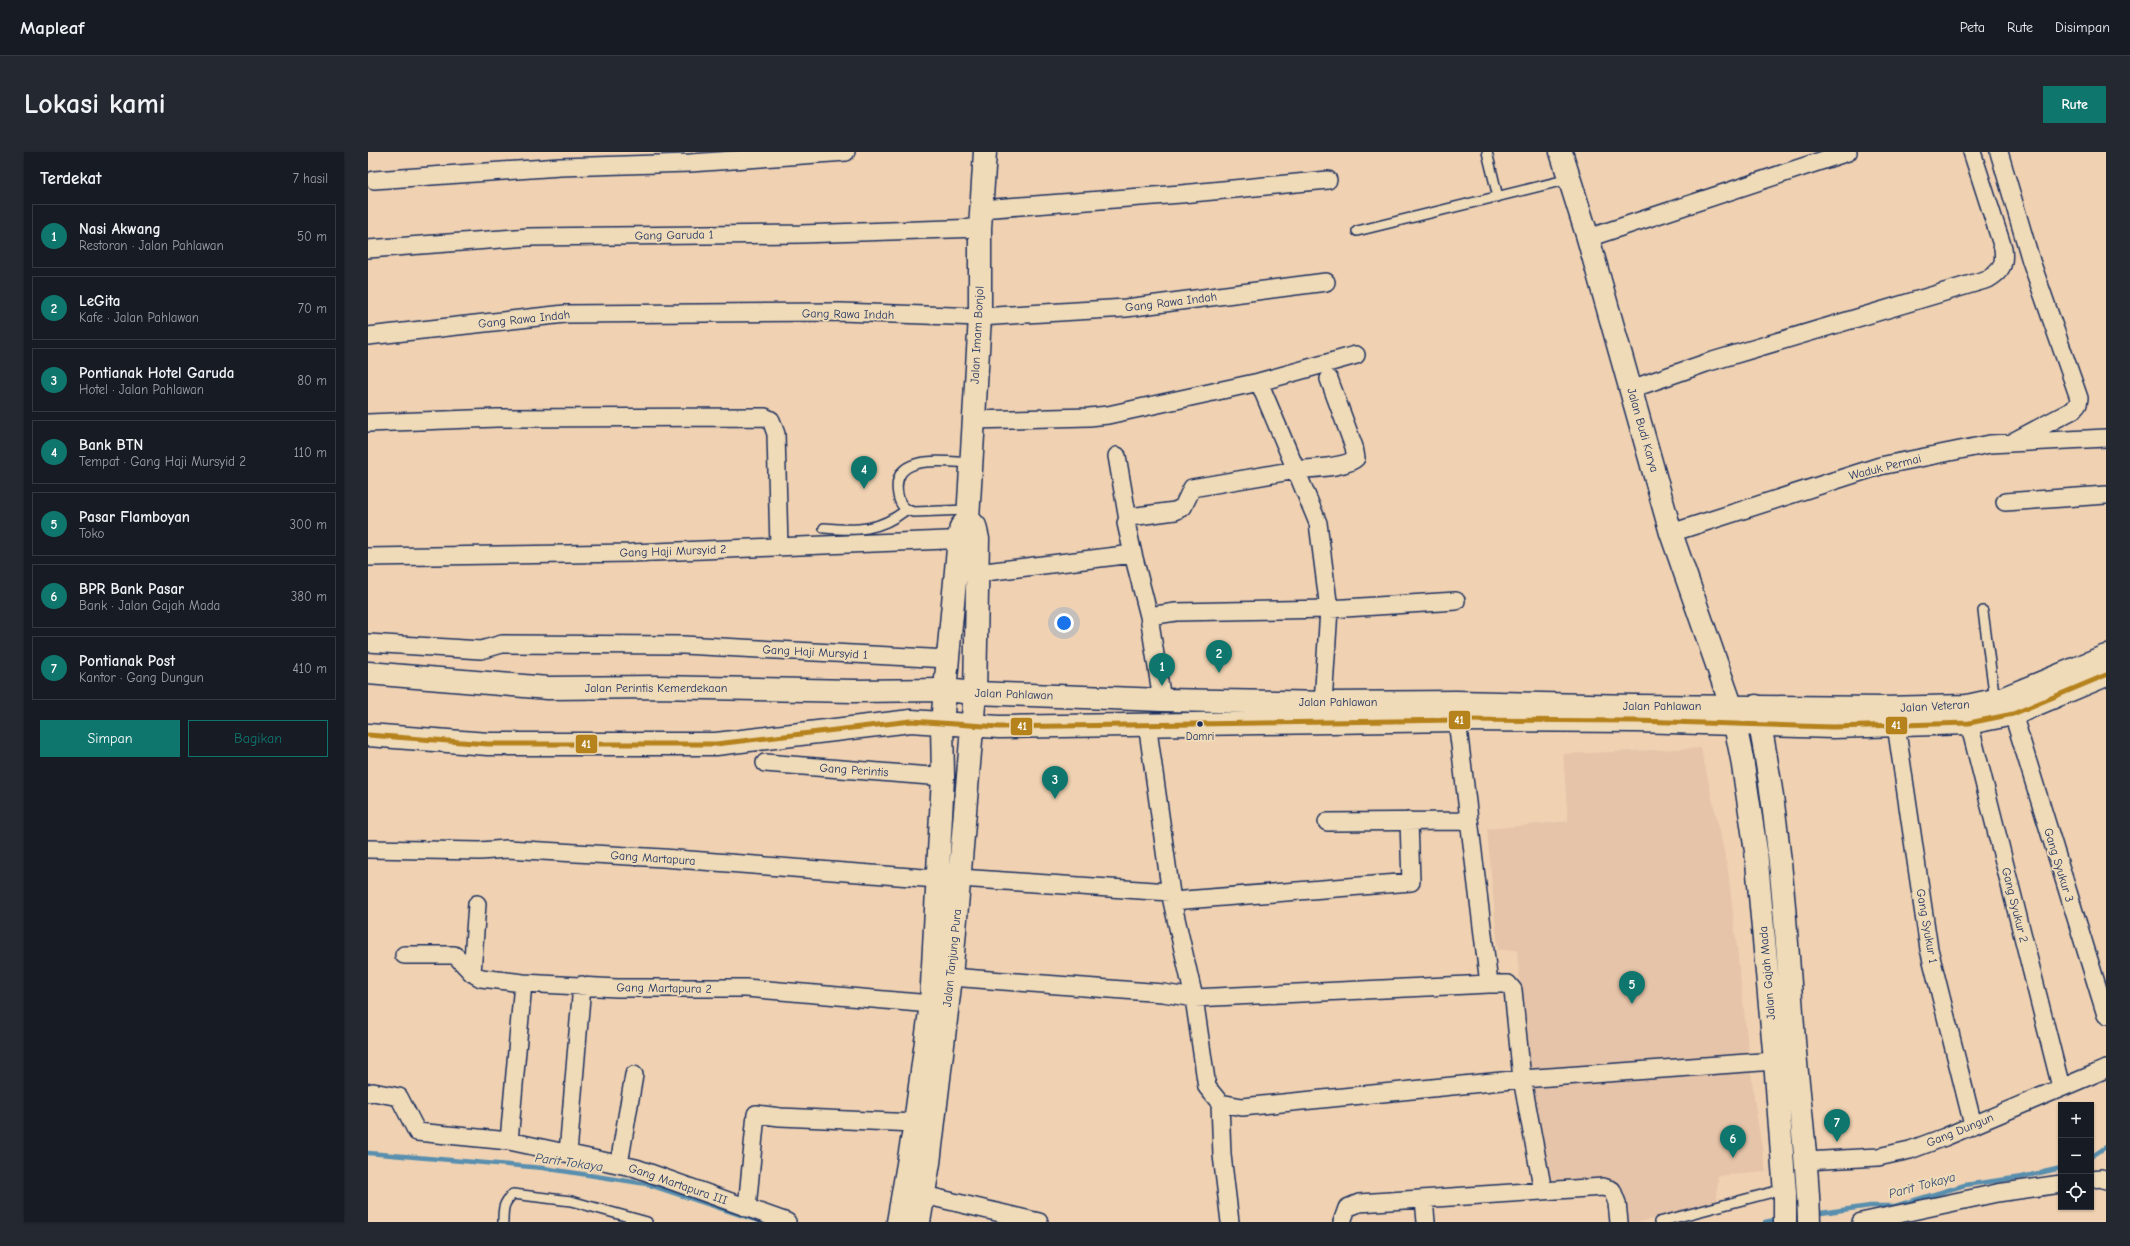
<!DOCTYPE html>
<html lang="id">
<head>
<meta charset="utf-8">
<style>
	:root { --surface:#171b24; --page:#242831; --text:#f1f3f6; --muted:#9ea1a6; --line:#363941; --accent:#0f766e }
	body { margin:0; font-family:"Comic Neue",sans-serif; background:var(--page); color:var(--text) }
	.controls { position:absolute; right:12px; bottom:12px; display:grid; overflow:hidden; border-radius:0px; box-shadow:0 1px 3px #0004 }
	.controls button { width:36px; height:36px; display:grid; place-items:center; padding:0; border:0; border-bottom:1px solid var(--line); background:var(--surface); color:var(--text); font:20px sans-serif }
	.you { position:absolute; left:696px; top:471px; width:14px; height:14px; margin:-10px; border:3px solid #fff; border-radius:50%; background:#1a73e8; box-shadow:0 0 0 6px #1a73e833 }
	.badge { display:grid; place-items:center; width:26px; height:26px; border-radius:50%; background:var(--accent); color:#fff; font-size:13px; font-weight:700 }
	.pin { position:absolute; translate:-50% -33px; filter:drop-shadow(0 1px 2px #0008) }
	.pin::after { content:''; position:absolute; top:21px; width:14px; height:12px; background:inherit; clip-path:polygon(0 0,100% 0,50% 100%) }
	.list { margin:0; padding:0; list-style:none }
	h2 { display:flex; justify-content:space-between; align-items:center; height:52px; margin:0; padding:0 16px; font-size:17px }
	h2 small { font-size:13px; font-weight:400; color:var(--muted) }
	.list li { display:grid; grid-template-columns:26px 1fr auto; gap:12px; align-items:center; box-sizing:border-box; height:64px; margin:0 8px 8px; padding:0 8px; border:1px solid var(--line); border-radius:0px }
	.list b { display:block; font-size:15px; white-space:nowrap }
	.list p { margin:0; font-size:13px; white-space:nowrap; color:var(--muted) }
	.list em { font-size:13px; font-style:normal; color:var(--muted) }
	.actions { display:flex; gap:8px; padding:12px 16px }
	.actions a { flex:1; padding:9px 0; border:1px solid var(--accent); border-radius:0px; text-align:center; font-size:14px; color:var(--accent) }
	.actions .main { background:var(--accent); color:#fff }
	.icon { flex:none; width:22px; height:22px; fill:none; stroke:currentColor; stroke-width:2; stroke-linecap:round; stroke-linejoin:round }
	.map { position:relative; flex:none; width:1738px; height:1070px; overflow:hidden; border-radius:0px }
	header { display:flex; align-items:center; gap:24px; box-sizing:border-box; height:56px; padding:0 20px; background:var(--surface); border-bottom:1px solid var(--line) }
	header strong { font-size:19px }
	nav { display:flex; gap:22px; margin-inline-start:auto; font-size:14px }
	.intro { display:flex; align-items:center; justify-content:space-between; box-sizing:border-box; height:96px; padding:0 24px }
	h1 { margin:0; font-size:28px }
	.button { padding:10px 18px; border-radius:0px; background:var(--accent); color:#fff; font-size:14px; font-weight:700 }
	main { display:flex; gap:24px; padding:0 24px }
	aside { flex:1; background:var(--surface); border-radius:0px; box-shadow:0 1px 3px #0004 }
	.map>svg:first-child { display:block }
	.built { fill:#e6c4a9 }
	.lines { fill:none; stroke-linecap:round; stroke-linejoin:round }
	.stream { stroke:#598eae; stroke-width:4.5 }
	.lane-casing { stroke:#1b2f5e; stroke-width:12 }
	.street-casing { stroke:#1b2f5e; stroke-width:20 }
	.secondary-casing { stroke:#1b2f5e; stroke-width:25 }
	.highway-casing { stroke:#1b2f5e; stroke-width:25 }
	.lane { stroke:#f0dbb9; stroke-width:9 }
	.street { stroke:#f0dbb9; stroke-width:17 }
	.secondary { stroke:#f0dbb9; stroke-width:22 }
	.highway { stroke:#f0dbb9; stroke-width:22 }
	.bus-1-casing { stroke:#f0dbb9; stroke-width:8 }
	.bus-1 { stroke:#b5821c; stroke-width:5 }
	.bus-dot { fill:#1b2f5e; stroke:#f0dbb9; stroke-width:1.5 }
	.labels { text-anchor:middle; dominant-baseline:central; stroke-width:4; stroke-linejoin:round; paint-order:stroke }
	.bus-label { font-size:11px; fill:#1b2f5e; stroke:#f0dbb9 }
	.street-label { font-size:12px; fill:#1b2f5e; stroke:#f0dbb9 }
	.water-label { font-size:13px; font-style:italic; fill:#2b4772; stroke:#f0dbb9 }
	.line-badge { stroke:#f0dbb9; stroke-width:1.5 }
	.badge-label { font-size:11px; text-anchor:middle; font-weight:bold; fill:#fff }
</style>
</head>
<body>
<header>
<strong>Mapleaf</strong>
<nav><a>Peta</a><a>Rute</a><a>Disimpan</a></nav>
</header>
<div class="intro"><h1>Lokasi kami</h1><a class="button">Rute</a></div>
<main>
<aside>
<h2>Terdekat<small>7 hasil</small></h2>
<ul class="list">
<li><span class="badge">1</span><div><b>Nasi Akwang</b><p>Restoran · Jalan Pahlawan</p></div><em>50 m</em></li>
<li><span class="badge">2</span><div><b>LeGita</b><p>Kafe · Jalan Pahlawan</p></div><em>70 m</em></li>
<li><span class="badge">3</span><div><b>Pontianak Hotel Garuda</b><p>Hotel · Jalan Pahlawan</p></div><em>80 m</em></li>
<li><span class="badge">4</span><div><b>Bank BTN</b><p>Tempat · Gang Haji Mursyid 2</p></div><em>110 m</em></li>
<li><span class="badge">5</span><div><b>Pasar Flamboyan</b><p>Toko</p></div><em>300 m</em></li>
<li><span class="badge">6</span><div><b>BPR Bank Pasar</b><p>Bank · Jalan Gajah Mada</p></div><em>380 m</em></li>
<li><span class="badge">7</span><div><b>Pontianak Post</b><p>Kantor · Gang Dungun</p></div><em>410 m</em></li>
</ul>
<div class="actions"><a class="main">Simpan</a><a>Bagikan</a></div>
</aside>
<div class="map">
<svg width="1738" height="1070" viewBox="0 0 1738 1070">
	<rect width="100%" height="100%" fill="#f0d2b2"/>
	<filter id="ink" filterUnits="userSpaceOnUse"><feTurbulence type="fractalNoise" baseFrequency=".025" numOctaves="2"/><feDisplacementMap in="SourceGraphic" scale="8" xChannelSelector="R" yChannelSelector="G"/><feConvolveMatrix kernelMatrix="1 2 1 2 8 2 1 2 1" color-interpolation-filters="sRGB"/></filter>
	<g filter="url(#ink)">
		<path class="built" d="M1333 596 1360 717 1386 946 1398 1020 1350 1024 1349 1050 1272 1070H1256L1248 1032 1180 1034 1158 907 1149 798H1130L1119 677 1200 669 1195 602Z"/>
		<g class="lines">
			<path class="stream" d="M0 1001 175 1016 279 1032 394 1070
				M1723 1005 1738 995
				M1446 1062 1502 1054H1527L1597 1033 1654 1025 1693 1016
				M1397 1070 1411 1067"/>
			<g class="lane-casing">
				<path id="lane" d="M1119 0 1130 45
					M989 79 1201 27
					M600 358 545 360C536 357 532 353 530 343 522 300 577 310 603 311
					M456 376C489 379 511 379 538 358
					M1615 459 1627 548
					M135 1070C135 1057 135 1051 145 1042L203 1049 279 1070
					M1291 1070 1416 1037"/>
			</g>
			<g class="street-casing">
				<path id="street" d="M1631 0 1663 109 1711 246 1710 252 1705 258 1648 288
					M6 28 192 15 322 11 478 0
					M613 57 813 42 960 28
					M1220 86 1480 0
					M0 97 161 85 433 82 612 76
					M0 184 197 162 472 160 612 165 758 156 958 130
					M1263 237 1338 211 1620 127C1634 119 1637 112 1635 96L1604 0
					M604 268 721 265 740 263 891 230 988 203
					M0 271 129 266 397 265 403 268 408 282 411 395
					M749 304 760 368
					M1637 350 1738 343
					M1303 381 1512 314 1622 292 1738 286
					M765 402 781 464
					M0 405 263 401 603 387
					M609 421 765 402 758 371 762 365 807 359 815 355 824 336 928 318 891 230
					M0 491 113 498 134 492 315 493 580 507
					M794 548 781 464 808 460 961 457 1088 449
					M955 551 961 457 950 371 928 318C943 316 978 316 988 306L986 295 961 227
					M1645 562 1738 863
					M1089 568 1121 832H1140L1145 838 1154 927 1175 1039
					M779 571 804 749 826 846 839 935 852 951 874 955 1154 927 1407 909
					M1601 571 1693 935
					M1528 573 1561 797 1605 973
					M397 611 575 625
					M959 670 1101 669
					M0 697 112 699 139 697 295 706 569 727
					M592 726 802 740
					M804 749 1043 730 1041 669
					M36 803H86L90 806 104 821 113 826 155 831 249 836H378L563 852
					M104 821 109 752
					M583 825 795 841 826 846 1121 832
					M0 941 5 940 31 945 49 980 141 989 268 1016 419 1070
					M852 951 854 1003 862 1070
					M141 989 155 831
					M200 1001 214 833
					M1438 1009 1510 1005 1542 998 1577 985 1738 917
					M251 1012 266 923
					M1723 1027 1733 1026 1738 1028
					M556 1043 671 1070
					M1056 1047 1058 1070
					M379 1056 388 962 412 965 547 971
					M974 1070 979 1056 991 1051 1235 1035 1244 1038 1249 1051 1251 1070
					M1493 1070 1629 1041 1693 1032"/>
			</g>
			<g class="secondary-casing">
				<path id="secondary" d="M1193 0 1220 86 1303 381 1363 553 1374 607 1388 699 1407 909 1417 1041V1070
					M600 367 607 374 610 387 607 541
					M577 538 591 386 593 375 600 367 612 165V76L617 0
					M1388 554C1412 664 1418 777 1426 889 1431 949 1440 1010 1441 1070"/>
			</g>
			<g class="highway-casing">
				<path id="highway" d="M0 521 180 536 287 535 485 539 577 538 607 541 794 548 961 551 1088 550 1266 554 1516 556 1599 554 1636 546 1738 504
					M0 583 120 592H348L543 569 631 575 1089 568 1268 569 1465 575 1601 571 1645 562 1738 523
					M530 1070 547 971 563 852 575 625 574 572 577 538
					M551 1070 561 1011 583 825 607 541"/>
			</g>
			<use href="#lane" class="lane"/>
			<use href="#street" class="street"/>
			<use href="#secondary" class="secondary"/>
			<use href="#highway" class="highway"/>
			<g class="bus-1-casing">
				<path id="bus-1" d="M0 583 120 592H348L543 569 631 575 1089 568 1268 569 1465 575 1601 571 1645 562 1738 523"/>
			</g>
			<use href="#bus-1" class="bus-1"/>
		</g>
	</g>
	<circle class="bus-dot" cx="832" cy="572" r="3.5"/>
	<g class="labels">
		<g class="bus-label">
			<text x="832" y="584">Damri</text>
		</g>
		<g class="street-label">
			<text transform="translate(306 83) rotate(-1)">Gang Garuda 1</text>
			<text transform="translate(803 150) rotate(-7)">Gang Rawa Indah</text>
			<text transform="translate(480 162) rotate(1)">Gang Rawa Indah</text>
			<text transform="translate(156 167) rotate(-6)">Gang Rawa Indah</text>
			<text transform="translate(609 183) rotate(-87)">Jalan Imam Bonjol</text>
			<text transform="translate(1275 278) rotate(74)">Jalan Budi Karya</text>
			<text transform="translate(1517 315) rotate(-14)">Waduk Permai</text>
			<text transform="translate(305 399) rotate(-2)">Gang Haji Mursyid 2</text>
			<text transform="translate(447 500) rotate(3)">Gang Haji Mursyid 1</text>
			<text x="288" y="536">Jalan Perintis Kemerdekaan</text>
			<text transform="translate(646 542) rotate(2)">Jalan Pahlawan</text>
			<text x="970" y="550">Jalan Pahlawan</text>
			<text x="1294" y="554">Jalan Pahlawan</text>
			<text transform="translate(1567 554) rotate(-3)">Jalan Veteran</text>
			<text transform="translate(486 618) rotate(4)">Gang Perintis</text>
			<text transform="translate(285 706) rotate(4)">Gang Martapura</text>
			<text transform="translate(1691 713) rotate(73)">Gang Syukur 3</text>
			<text transform="translate(1647 753) rotate(76)">Gang Syukur 2</text>
			<text transform="translate(1559 774) rotate(80)">Gang Syukur 1</text>
			<text transform="translate(584 806) rotate(-84)">Jalan Tanjung Pura</text>
			<text transform="translate(1399 821) rotate(-95)">Jalan Gajah Mada</text>
			<text transform="translate(296 836) rotate(1)">Gang Martapura 2</text>
			<text transform="translate(1592 978) rotate(-22)">Gang Dungun</text>
			<text transform="translate(310 1032) rotate(19)">Gang Martapura III</text>
		</g>
		<g class="water-label">
			<text transform="translate(201 1010) rotate(8)">Parit Tokaya</text>
			<text transform="translate(1554 1033) rotate(-15)">Parit Tokaya</text>
		</g>
	</g>
	<g class="line-badge">
		<rect x="1080" y="558" width="23" height="20" rx="4" fill="#b5821c"/>
		<rect x="1517" y="564" width="23" height="19" rx="4" fill="#b5821c"/>
		<rect x="642" y="565" width="23" height="19" rx="4" fill="#b5821c"/>
		<rect x="207" y="582" width="23" height="20" rx="4" fill="#b5821c"/>
	</g>
	<g class="badge-label">
		<text x="1091" y="572">41</text>
		<text x="1528" y="577">41</text>
		<text x="654" y="578">41</text>
		<text x="218" y="596">41</text>
	</g>
</svg>
<div class="controls">
<button>+</button>
<button>−</button>
<button><svg class="icon" aria-label="locate" viewBox="0 0 24 24"><circle cx="12" cy="12" r="6"/><path d="M12 2v4M12 18v4M2 12h4M18 12h4"/></svg></button>
</div>
<div class="you"></div>
<div class="pin badge" style="left:794px;top:534px">1</div>
<div class="pin badge" style="left:851px;top:521px">2</div>
<div class="pin badge" style="left:687px;top:647px">3</div>
<div class="pin badge" style="left:496px;top:337px">4</div>
<div class="pin badge" style="left:1264px;top:852px">5</div>
<div class="pin badge" style="left:1365px;top:1006px">6</div>
<div class="pin badge" style="left:1469px;top:990px">7</div>
</div>
</main>
</body>
</html>
